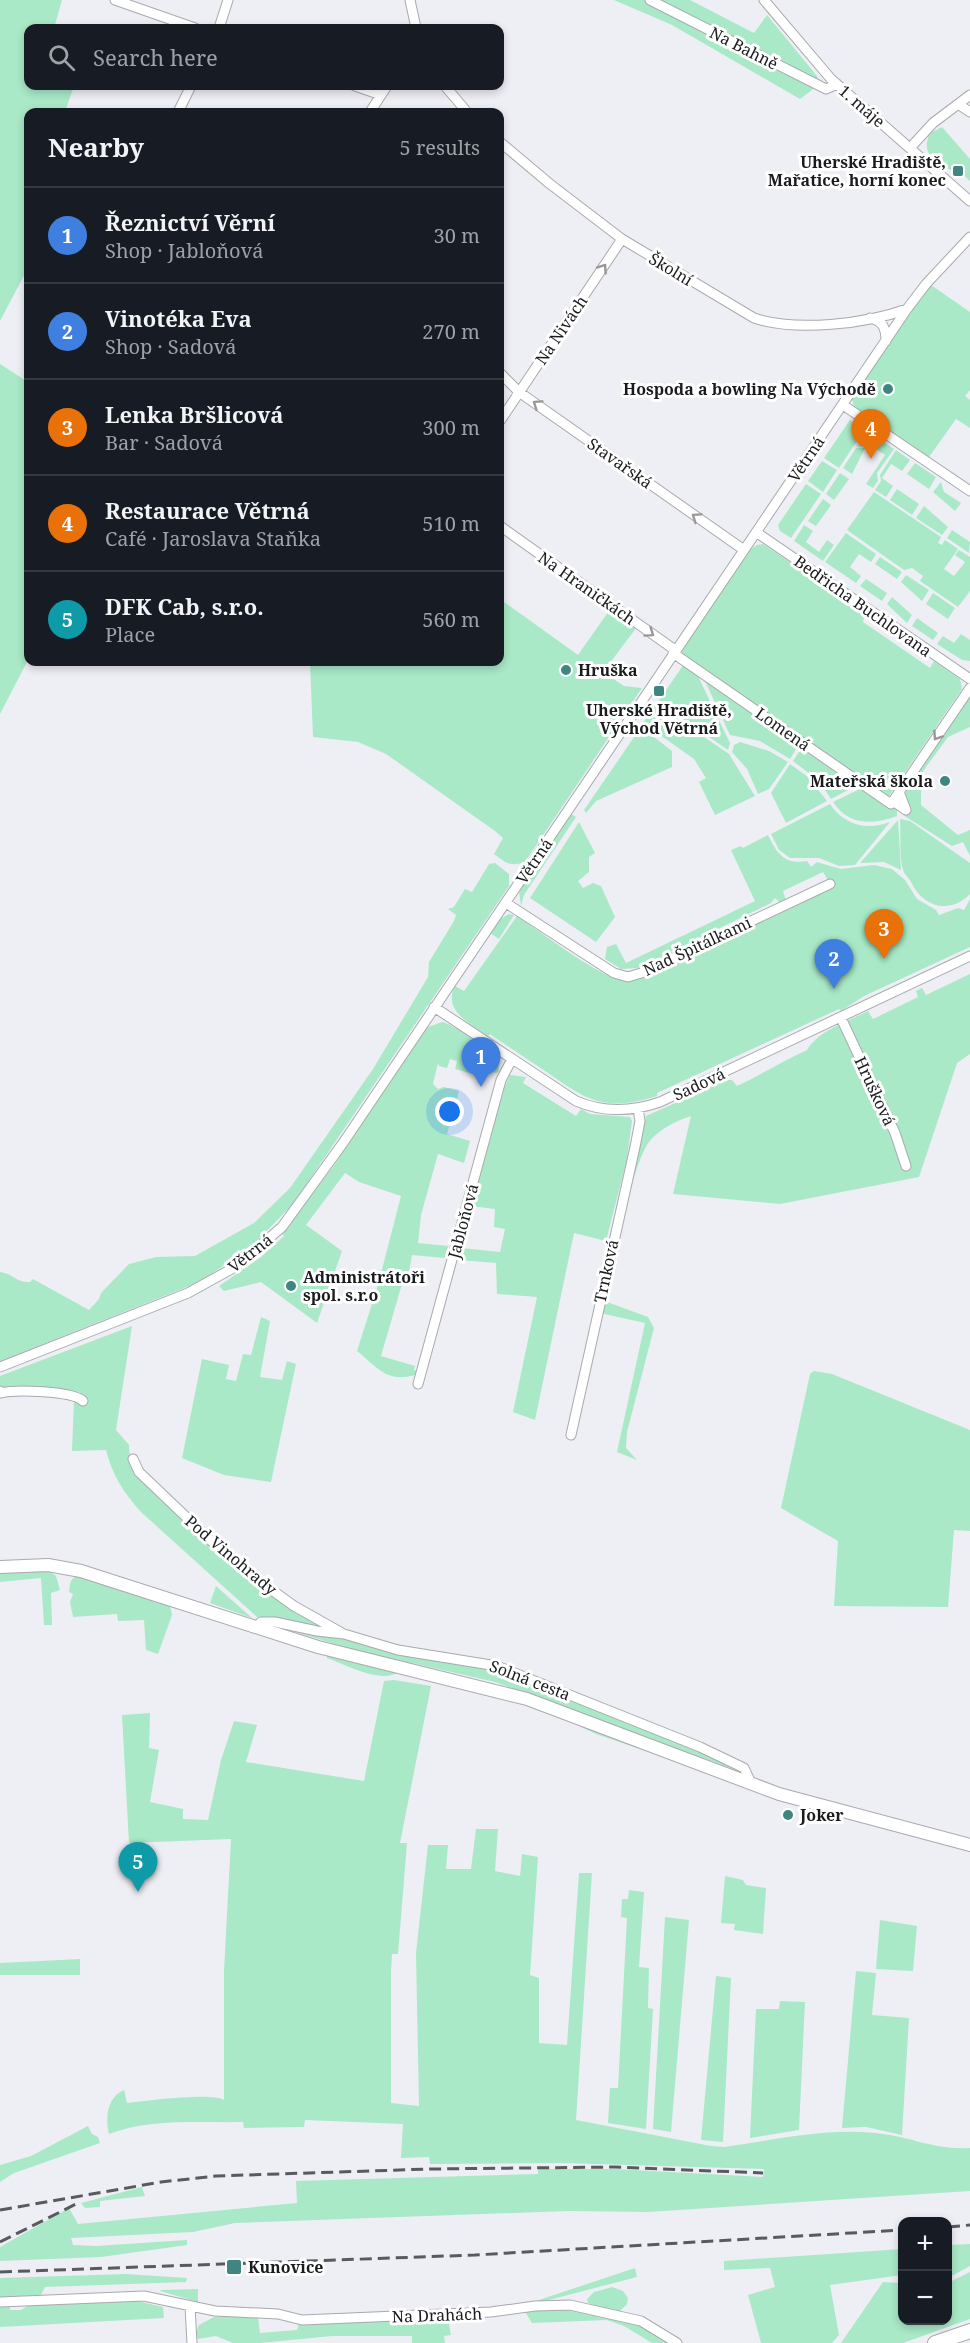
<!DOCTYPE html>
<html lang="en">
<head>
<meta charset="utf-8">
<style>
	:root { --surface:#171b24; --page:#242831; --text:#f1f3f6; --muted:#9ea1a6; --line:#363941; --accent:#b45309 }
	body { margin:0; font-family:"Noto Serif",serif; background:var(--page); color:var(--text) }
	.controls { position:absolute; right:18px; bottom:18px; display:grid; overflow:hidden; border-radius:12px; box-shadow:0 3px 9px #0003 }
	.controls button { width:54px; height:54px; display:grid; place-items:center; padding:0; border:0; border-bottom:2px solid var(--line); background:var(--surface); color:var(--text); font:30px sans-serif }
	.you { position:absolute; left:450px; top:1112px; width:21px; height:21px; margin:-15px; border:4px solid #fff; border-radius:50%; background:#1a73e8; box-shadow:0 0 0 9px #1a73e833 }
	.badge { display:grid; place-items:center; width:39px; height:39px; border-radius:50%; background:var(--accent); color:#fff; font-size:20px; font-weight:700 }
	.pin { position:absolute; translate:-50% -50px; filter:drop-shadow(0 2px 3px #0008) }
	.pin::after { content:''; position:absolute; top:32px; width:21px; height:18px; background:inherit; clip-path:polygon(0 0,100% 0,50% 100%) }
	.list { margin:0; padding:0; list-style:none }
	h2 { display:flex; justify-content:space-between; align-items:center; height:78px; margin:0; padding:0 24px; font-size:26px }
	h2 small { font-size:20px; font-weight:400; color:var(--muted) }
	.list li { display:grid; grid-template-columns:39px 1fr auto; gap:18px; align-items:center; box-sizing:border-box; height:96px; padding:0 24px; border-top:2px solid var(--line) }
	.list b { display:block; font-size:22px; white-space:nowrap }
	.list p { margin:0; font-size:20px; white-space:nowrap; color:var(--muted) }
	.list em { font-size:20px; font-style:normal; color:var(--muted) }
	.icon { flex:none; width:33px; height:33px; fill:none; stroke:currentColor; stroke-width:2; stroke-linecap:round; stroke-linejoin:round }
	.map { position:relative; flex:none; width:970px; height:2343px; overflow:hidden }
	.search { position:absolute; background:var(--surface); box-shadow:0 3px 9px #0003; left:24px; top:24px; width:480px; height:66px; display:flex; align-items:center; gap:15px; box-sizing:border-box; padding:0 21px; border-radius:12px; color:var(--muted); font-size:22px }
	.panel { position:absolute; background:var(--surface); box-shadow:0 3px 9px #0003; left:24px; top:108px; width:480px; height:558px; border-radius:12px }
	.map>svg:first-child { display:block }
	.green { fill:#a9e9c7 }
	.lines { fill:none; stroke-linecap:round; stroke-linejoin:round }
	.street-casing { stroke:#a9a9af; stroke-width:11 }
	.secondary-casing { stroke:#a9a9af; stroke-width:14 }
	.primary-casing { stroke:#a9a9af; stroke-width:16 }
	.street { stroke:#fff; stroke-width:9 }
	.secondary { stroke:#fff; stroke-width:12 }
	.primary { stroke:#fff; stroke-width:14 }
	.rail { stroke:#595a5d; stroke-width:3; stroke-dasharray:12 6; stroke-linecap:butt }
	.oneway { stroke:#989899 }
	.poi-dot { fill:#3f8681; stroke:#fff; stroke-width:2 }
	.labels { text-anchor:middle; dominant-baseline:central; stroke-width:6; stroke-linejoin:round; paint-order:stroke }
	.street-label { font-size:16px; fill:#1a1b1d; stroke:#fff }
	.poi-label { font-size:16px; font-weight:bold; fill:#1a1b1d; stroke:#fff; text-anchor:start }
</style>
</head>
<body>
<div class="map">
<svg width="970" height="2343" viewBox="0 0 970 2343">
	<rect width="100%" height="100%" fill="#eeeff5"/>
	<path class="green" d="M0 0H62L54 28H28V86H74L65 112H28V268L0 321Z
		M614 0H645L816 87 800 99 672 25Z
		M656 0H690L754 33 767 15 817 76 820 84Z
		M942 127 970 159V181L958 170 953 172C938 160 919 157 930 133Z
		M928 283 970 312V390L965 396 970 400V428L956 419 929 457 854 407 852 399 914 295Z
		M0 364 28 382V660L0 714Z
		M850 420 865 429 839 468 824 458Z
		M868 431 894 449 877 473 878 481 873 488 866 484 885 455 868 444 858 447Z
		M856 448H865L852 474 843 468Z
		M896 450 910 460 902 471 891 464 882 478 893 486 886 497 875 490 881 481 880 475Z
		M822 461 837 470 823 492 808 481Z
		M915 463 936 477 929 489 907 474Z
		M840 473 849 479 834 500 826 494Z
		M941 482 944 492 961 503 955 511 933 492Z
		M806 484 821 494 791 538 780 531 778 525Z
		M897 489 919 504 912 515 890 500Z
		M874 492 941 537 938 543 942 545 945 540 958 549 944 569 954 576 965 562 955 555 959 550 970 557V591L958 607 920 581 923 576 912 568 904 570 847 530Z
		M823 499 831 505 816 526 808 521Z
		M924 506 948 527 942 535 916 518Z
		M804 525 813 531 806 542 819 552 827 540 834 545 823 561 794 541Z
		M952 530 970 542 969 553 947 538Z
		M846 533 876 554 871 562 859 554 850 567 861 576 856 583 825 562Z
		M763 544 865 613 863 622 930 668 934 661 923 653 960 679 962 689 889 796 884 799 681 655 680 652 749 550 757 545Z
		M880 557 902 572 897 579 875 564Z
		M906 575 929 590 922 601 901 582Z
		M866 579 887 593 882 601 860 586Z
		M933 593 955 608 948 619 926 604Z
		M892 597 912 615 907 623 887 604Z
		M500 599 578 655 611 608 637 627 603 672 624 686 642 688 525 862C510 867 506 863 494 854L503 838 495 831 386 754 358 742 313 737 310 662H500Z
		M917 618 938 633 933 640 912 626Z
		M961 634 970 640V661L962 660 937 644 943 636 954 643Z
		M684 664 697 674 730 743 728 750 658 702Z
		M704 679 798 746 790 759 760 741 730 735Z
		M970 695V727L948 737 926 767 921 775V805L958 835 970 830V856L963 842 952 846 903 815 908 807 905 795 906 789Z
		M656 704 729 754 755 796 715 815 699 782 706 778 694 759 643 723Z
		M641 727 672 751V767L596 801 586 813 584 810Z
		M740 742 769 751 788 762 769 789 758 794 747 769 732 752 734 745Z
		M804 750 854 785V787L831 799 819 781 793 761 799 752Z
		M790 764 808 777 827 801 786 823 771 793Z
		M860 789 897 810V816C873 825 849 826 833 802Z
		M830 804C844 825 867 831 890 822L855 865 839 866 819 858H790L779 850 771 834Z
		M571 814 576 817 524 895 521 906 519 891Z
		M900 819 910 821 970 863V894C949 915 923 907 911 882 909 878 904 874 903 870 899 855 901 835 900 819Z
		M898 820 901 870 884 862 860 863Z
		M579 822 595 853 589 857V872L578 881 583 888 593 883 601 886 615 917 596 942 530 898Z
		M768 835C777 854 785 865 807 861L811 867 817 862 841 869 874 865 892 869 905 880 917 899 936 910 939 915 958 908 964 910 970 899V947L864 996 841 1011 839 1009 657 1093V1096C605 1112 588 1101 548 1073 528 1060 509 1047 490 1034L488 1036C471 1024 442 1011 455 986L464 991 517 916C543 933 600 979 629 982L832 887 823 872 783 891 786 900 780 903 775 898 771 903 638 968 621 969 605 959 607 947 616 944 626 963 755 901 731 850 741 846 743 848Z
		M495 863 509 874V886L293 1204 251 1247 207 1277 187 1287 0 1361V1272C12 1273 17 1283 30 1282L33 1279 89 1310 99 1299 101 1293 129 1264 156 1257 195 1256 254 1223 290 1188 373 1069 428 977 429 962 454 921 456 915 448 909 454 907 465 889 472 892 489 864Z
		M509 914 514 915 499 939 490 933 500 919Z
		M970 974V1054L957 1063 919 1177 780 1204 673 1194 691 1116C676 1121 659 1129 649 1142 630 1168 614 1267 607 1302L648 1317 654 1328 627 1432 626 1448 637 1460 617 1452 645 1323 600 1313 646 1116 727 1080H732L737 1086C762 1074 783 1061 807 1050 818 1031 846 1022 868 1011L873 1019 918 997 916 991 922 988 926 995Z
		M442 1022C453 1024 485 1047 494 1055 498 1060 500 1067 498 1073L489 1072 491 1064 477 1061 473 1074 455 1069 457 1061 450 1059 447 1068 439 1066 438 1063 433 1084 438 1089 444 1087 459 1091 447 1134 470 1141 464 1163 438 1154 421 1215 418 1243 448 1246 445 1258 412 1255 408 1278 404 1277 381 1356 415 1366 414 1370 417 1371 415 1375C387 1383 378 1368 357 1351L378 1285 401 1196 359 1182 345 1173 306 1225 342 1251 317 1323 261 1282 224 1291 219 1286 261 1257 284 1236 282 1234 335 1164 423 1033 428 1027Z
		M510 1075 526 1077 523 1083 576 1116 581 1109 590 1114 630 1117 632 1121 627 1159 606 1241 574 1233 535 1420 513 1412 537 1297 497 1294 496 1263 459 1260 462 1248 500 1252 505 1229 494 1227 495 1209 471 1206 505 1086Z
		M261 1317 270 1321 260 1377 282 1380 287 1361 296 1364 271 1482 224 1475 182 1458 202 1359 229 1365 226 1379 236 1381 243 1354 251 1355Z
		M132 1326 116 1430 129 1445 130 1465 221 1550 332 1631 257 1617 141 1512C124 1493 112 1475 106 1450L72 1451 74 1400 84 1401 80 1392 8 1387 0 1391V1376Z
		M814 1371 832 1374 970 1430V1531L954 1530 948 1607 834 1606 838 1541 781 1508 810 1374Z
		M0 1571H49L56 1576 60 1590 51 1593 52 1625H44L41 1578 0 1582Z
		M79 1575 170 1605 172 1615 158 1654 146 1650 144 1620 118 1621 117 1614 73 1617 70 1602 73 1594 69 1592C70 1583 70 1578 79 1575Z
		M216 1586 252 1618 210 1603Z
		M272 1625 488 1666 703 1749 744 1773 495 1682 355 1650Z
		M327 1654 399 1672C381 1684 346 1665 327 1658Z
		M394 1680 431 1686 400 1843H407L398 1954H392L391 1972V2103L419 2106 416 1953 428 1845H448L446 1869H471L476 1829H498L495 1871 520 1876 522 1854 538 1857 530 1975 539 1978V2043L567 2045 579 1873H592L576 2120 711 2146 724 2147C775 2140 824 2128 875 2133 910 2136 932 2150 970 2148V2191L648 2212 568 2211 235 2223 193 2232 71 2238 73 2245 96 2246 187 2240V2245L101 2257 0 2261V2247L69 2208 78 2224 297 2203 296 2181 538 2174V2169H615L763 2177 764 2169 562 2163 430 2164 429 2157 401 2158 403 2124 305 2120 304 2127 244 2128 243 2122C199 2123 151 2118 109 2134 105 2118 107 2097 124 2090L127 2103C143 2101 214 2092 224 2100V1971L231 1839 129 1843 122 1715 150 1713 149 1748 159 1750 150 1802 183 1809V1819L208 1820 221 1760 234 1721 257 1725 246 1762 364 1781 384 1681Z
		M558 1716 684 1764 596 1734Z
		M725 1876 743 1880 746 1885 766 1888 763 1934 734 1930 735 1924 721 1923Z
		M629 1890 644 1892 639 1967 649 1968 648 2008 653 2009 646 2129 608 2123 610 2088H618L627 1918 621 1917 622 1899H628Z
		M665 1917 689 1920 671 2132 653 2129Z
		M880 1920 917 1926 913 1971 876 1969Z
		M80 1959V1975H0V1963Z
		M856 1971 876 1973 872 2015 909 2018 902 2135 866 2127 842 2128Z
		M716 1976 731 1978 723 2142 701 2140Z
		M780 2001 805 2002 799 2130 750 2138 756 2009H779Z
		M88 2126 92 2134 98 2137 100 2143 14 2173 0 2182V2165L31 2156Z
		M142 2187 145 2196 100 2201V2207L85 2208 81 2203Z
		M970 2244V2266L948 2278V2245Z
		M902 2249V2275L830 2285 839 2335 832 2343H761L748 2295 775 2287 770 2268 724 2270V2261Z
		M635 2268 637 2277 545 2301H536Z
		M970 2272V2319L903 2343H841L883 2282 902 2283V2320H948V2283Z
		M126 2274 187 2278 186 2282 45 2287 41 2295 0 2297V2278Z
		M612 2287 623 2291 628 2298 627 2304 620 2311H609L588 2303 587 2299 594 2292Z
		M198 2289V2302L160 2291 161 2290Z
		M137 2301 163 2307 164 2318 0 2327V2306H10V2310H21L29 2305Z
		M573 2307 620 2321 635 2322 672 2343H652L624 2326 607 2320 532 2323 524 2310Z
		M214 2317H258L260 2333 297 2330 299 2323 442 2319 449 2324 451 2335 444 2336 445 2343H412V2336H332L260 2343H233L216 2336 198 2339 195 2334 199 2325Z"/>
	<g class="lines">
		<g class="street-casing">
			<path id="street" d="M115 0 195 28
				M410 0 416 28
				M650 0 826 89 837 84
				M764 0 831 79 970 201
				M219 28 228 0
				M355 86 381 95
				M445 86 467 112
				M958 104 970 112
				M178 112 191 86
				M370 112 387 86
				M500 142 550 184 622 239 754 318C796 332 866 324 907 309
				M910 148 933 123 970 95
				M870 318C883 321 886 328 886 341
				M500 373 519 392 744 550
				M843 405 970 491
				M500 421 622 239
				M500 526 675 650
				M756 532 970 679
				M673 653 891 804 970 688
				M893 801 906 810 899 792
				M506 903 614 973 628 977 641 973 830 884
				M434 1007 576 1101C604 1113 631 1112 660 1102L970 956
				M841 1018 895 1133 906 1166
				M0 1367 188 1293 235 1267 282 1227 343 1143 907 309 926 284 970 237
				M418 1384 501 1080 512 1059
				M0 1391 1 1393C15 1389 73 1391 83 1401
				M571 1435 635 1147 640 1121 638 1108
				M133 1459 139 1472 224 1553 258 1580 294 1606 342 1633
				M256 1627 261 1622H275L317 1631 344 1634 398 1650 497 1666 700 1747 744 1768 751 1783
				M0 2302 144 2296 215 2311 278 2314 302 2320 491 2312 535 2306 570 2305 641 2321 677 2343
				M190 2306 192 2343"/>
		</g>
		<g class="secondary-casing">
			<path id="secondary" d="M0 1567 48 1565 81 1571 318 1647 527 1699 779 1794 970 1845"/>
		</g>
		<g class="primary-casing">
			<path id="primary" d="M935 2343 970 2331"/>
		</g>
		<use href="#street" class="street"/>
		<use href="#secondary" class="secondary"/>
		<use href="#primary" class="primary"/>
		<path class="rail" d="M0 2210 161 2182 216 2176 430 2169 615 2167 763 2173
			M948 2227 970 2225
			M0 2242 80 2202
			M0 2272 475 2255 902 2230"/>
	</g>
	<defs><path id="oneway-chevron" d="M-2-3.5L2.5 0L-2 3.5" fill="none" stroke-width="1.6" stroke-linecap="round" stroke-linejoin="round" transform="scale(1.5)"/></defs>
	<g class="oneway">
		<use href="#oneway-chevron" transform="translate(603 268) rotate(-56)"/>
		<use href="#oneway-chevron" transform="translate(537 404) rotate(-145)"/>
		<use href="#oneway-chevron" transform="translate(696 517) rotate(-145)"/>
		<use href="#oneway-chevron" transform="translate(650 633) rotate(35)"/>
		<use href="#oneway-chevron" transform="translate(937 736) rotate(124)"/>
	</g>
	<g class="poi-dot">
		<rect x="952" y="165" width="12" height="12" rx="3"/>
		<circle cx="888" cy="389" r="6"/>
		<circle cx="566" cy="670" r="6"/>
		<rect x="653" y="685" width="12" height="12" rx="3"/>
		<circle cx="945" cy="781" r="6"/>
		<circle cx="291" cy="1286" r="6"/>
		<circle cx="788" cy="1815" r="6"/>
		<rect x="226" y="2259" width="16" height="16" rx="3"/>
	</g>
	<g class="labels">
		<g class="street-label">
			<text transform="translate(744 48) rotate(27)">Na Bahně</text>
			<text transform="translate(862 106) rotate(41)">1. máje</text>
			<text transform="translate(671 269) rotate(31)">Školní</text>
			<text transform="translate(561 330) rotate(-56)">Na Nivách</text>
			<text transform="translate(806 459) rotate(-56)">Větrná</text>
			<text transform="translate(620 463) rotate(35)">Stavařská</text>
			<text transform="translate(587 588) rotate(35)">Na Hraničkách</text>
			<text transform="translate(863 606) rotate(35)">Bedřicha Buchlovana</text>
			<text transform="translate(783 729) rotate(35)">Lomená</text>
			<text transform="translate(534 861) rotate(-56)">Větrná</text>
			<text transform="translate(697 946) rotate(-25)">Nad Špitálkami</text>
			<text transform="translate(699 1084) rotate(-25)">Sadová</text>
			<text transform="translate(875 1091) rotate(65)">Hrušková</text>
			<text transform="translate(463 1221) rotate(-75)">Jabloňová</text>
			<text transform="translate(250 1253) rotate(-38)">Větrná</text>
			<text transform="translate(606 1271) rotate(-78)">Trnková</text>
			<text transform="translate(231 1555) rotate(40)">Pod Vinohrady</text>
			<text transform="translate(530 1680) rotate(21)">Solná cesta</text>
			<text transform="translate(437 2315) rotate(-2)">Na Drahách</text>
		</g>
		<g class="poi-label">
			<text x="946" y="162" text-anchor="end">Uherské Hradiště,<tspan x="946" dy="18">Mařatice, horní konec</tspan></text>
			<text x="876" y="389" text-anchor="end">Hospoda a bowling Na Východě</text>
			<text x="578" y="670">Hruška</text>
			<text x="659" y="710" text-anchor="middle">Uherské Hradiště,<tspan x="659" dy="18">Východ Větrná</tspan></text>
			<text x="933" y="781" text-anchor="end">Mateřská škola</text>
			<text x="303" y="1277">Administrátoři<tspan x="303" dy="18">spol. s.r.o</tspan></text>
			<text x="800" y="1815">Joker</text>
			<text x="248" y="2267">Kunovice</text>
		</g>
	</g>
</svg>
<div class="controls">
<button>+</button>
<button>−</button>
</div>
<div class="you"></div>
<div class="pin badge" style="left:481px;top:1087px;background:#3f7fe0">1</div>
<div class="pin badge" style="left:834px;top:989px;background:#3f7fe0">2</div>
<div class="pin badge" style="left:884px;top:959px;background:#e8710a">3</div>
<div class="pin badge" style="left:871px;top:459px;background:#e8710a">4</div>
<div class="pin badge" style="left:138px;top:1892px;background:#0f9aa8">5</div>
<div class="search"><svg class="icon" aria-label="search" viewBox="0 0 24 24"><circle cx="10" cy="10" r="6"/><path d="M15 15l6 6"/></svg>Search here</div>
<section class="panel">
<h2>Nearby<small>5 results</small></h2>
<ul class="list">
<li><span class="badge" style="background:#3f7fe0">1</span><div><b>Řeznictví Věrní</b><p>Shop · Jabloňová</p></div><em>30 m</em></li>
<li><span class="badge" style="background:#3f7fe0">2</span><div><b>Vinotéka Eva</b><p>Shop · Sadová</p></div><em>270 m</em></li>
<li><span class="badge" style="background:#e8710a">3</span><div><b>Lenka Bršlicová</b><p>Bar · Sadová</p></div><em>300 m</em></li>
<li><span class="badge" style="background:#e8710a">4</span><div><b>Restaurace Větrná</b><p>Café · Jaroslava Staňka</p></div><em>510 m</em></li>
<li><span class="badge" style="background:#0f9aa8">5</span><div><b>DFK Cab, s.r.o.</b><p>Place</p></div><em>560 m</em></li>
</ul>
</section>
</div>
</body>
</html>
